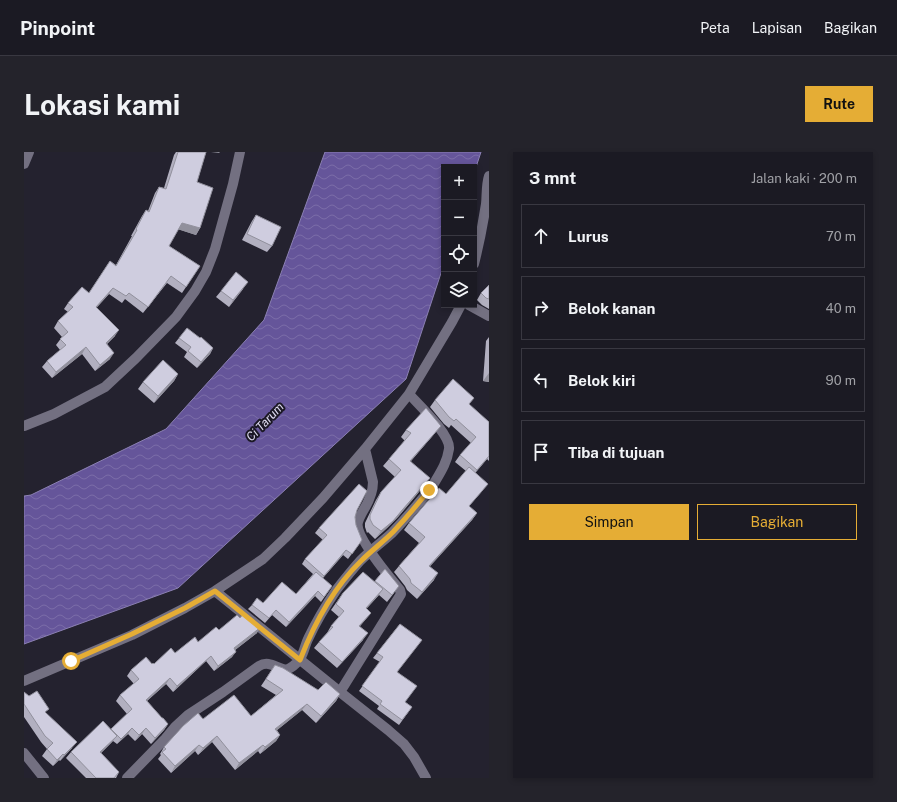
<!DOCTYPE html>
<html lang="id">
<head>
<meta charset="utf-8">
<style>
	:root { --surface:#1b1a23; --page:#24232b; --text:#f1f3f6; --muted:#a0a1a6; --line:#393841; --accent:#e5ad35 }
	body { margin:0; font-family:"Public Sans",sans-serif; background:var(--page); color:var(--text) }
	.controls { position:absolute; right:12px; top:12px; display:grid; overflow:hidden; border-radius:0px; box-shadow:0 2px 6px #0003 }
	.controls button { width:36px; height:36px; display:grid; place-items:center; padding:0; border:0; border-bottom:1px solid var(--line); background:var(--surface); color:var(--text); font:20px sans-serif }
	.stop { position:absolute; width:12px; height:12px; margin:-9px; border:3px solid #e5ad35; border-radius:50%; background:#fff }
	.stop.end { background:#e5ad35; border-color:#fff; box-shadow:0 1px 4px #0008 }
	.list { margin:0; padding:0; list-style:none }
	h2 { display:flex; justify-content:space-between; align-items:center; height:52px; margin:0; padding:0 16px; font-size:17px }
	h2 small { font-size:13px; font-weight:400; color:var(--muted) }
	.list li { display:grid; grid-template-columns:26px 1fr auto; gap:12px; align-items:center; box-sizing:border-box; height:64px; margin:0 8px 8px; padding:0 8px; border:1px solid var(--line); border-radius:0px }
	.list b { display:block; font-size:15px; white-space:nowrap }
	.list em { font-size:13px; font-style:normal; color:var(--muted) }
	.actions { display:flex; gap:8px; padding:12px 16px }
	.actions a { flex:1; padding:9px 0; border:1px solid var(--accent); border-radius:0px; text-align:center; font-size:14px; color:var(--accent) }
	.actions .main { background:var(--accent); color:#111 }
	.icon { flex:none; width:22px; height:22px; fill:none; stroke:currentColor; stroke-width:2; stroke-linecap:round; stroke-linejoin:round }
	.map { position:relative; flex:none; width:465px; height:626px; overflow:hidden; border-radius:0px }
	header { display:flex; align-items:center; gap:24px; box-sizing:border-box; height:56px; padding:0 20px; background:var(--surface); border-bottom:1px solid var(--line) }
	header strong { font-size:19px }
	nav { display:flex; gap:22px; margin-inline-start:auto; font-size:14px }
	.intro { display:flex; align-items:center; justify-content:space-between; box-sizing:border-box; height:96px; padding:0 24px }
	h1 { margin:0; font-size:28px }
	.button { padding:10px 18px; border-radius:0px; background:var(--accent); color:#111; font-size:14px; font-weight:700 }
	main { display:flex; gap:24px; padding:0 24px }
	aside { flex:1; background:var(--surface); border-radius:0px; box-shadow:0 2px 6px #0003 }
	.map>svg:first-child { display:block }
	.water { fill:url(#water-waves); stroke:#8b80b3 }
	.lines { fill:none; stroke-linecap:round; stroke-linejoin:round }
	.minor { stroke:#737081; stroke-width:10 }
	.wall { fill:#b2b0c0 }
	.shaded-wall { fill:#91909c }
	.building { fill:#cfcddf; stroke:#91909c }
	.route { stroke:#e5ad35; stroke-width:5 }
	.labels { text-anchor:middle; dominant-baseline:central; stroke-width:4; stroke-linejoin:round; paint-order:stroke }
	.water-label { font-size:12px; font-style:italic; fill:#e0ddf2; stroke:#1b1825 }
</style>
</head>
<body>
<header>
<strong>Pinpoint</strong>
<nav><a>Peta</a><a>Lapisan</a><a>Bagikan</a></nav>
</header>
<div class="intro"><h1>Lokasi kami</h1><a class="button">Rute</a></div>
<main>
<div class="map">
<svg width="465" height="626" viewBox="0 0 465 626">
	<defs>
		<pattern id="water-waves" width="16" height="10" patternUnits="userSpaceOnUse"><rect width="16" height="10" fill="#65559a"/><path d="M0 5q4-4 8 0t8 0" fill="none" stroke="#7b6da8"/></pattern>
	</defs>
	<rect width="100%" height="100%" fill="#24222f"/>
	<path class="water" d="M301 0H457L450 21V15H420V112L382 227 154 436 0 492V344L7 343 142 277 240 168Z"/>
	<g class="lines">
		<path class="minor" d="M0 12 5 0
			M450 112C455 92 459 72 462 52 463 43 462 33 465 24
			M445 153 465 164
			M0 274 30 262 81 235 112 206 152 165 171 139 182 120 191 97 209 32 216 0
			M191 439 316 540 364 578 380 592 390 605 402 626
			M0 529 108 483 161 456 191 439 239 407 261 386 299 346 341 297 385 242 428 170 437 153
			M316 540 377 442 376 438C367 427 330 383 334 370 335 366 337 363 339 359 344 351 349 340 349 330L341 297
			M0 601 20 626
			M103 626 141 587 151 575 164 563 199 540 235 514C245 508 252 516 262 518 267 516 273 511 276 507 280 501 281 493 284 487 292 470 302 453 313 437 320 428 328 418 336 409 346 399 357 391 368 381 382 366 397 350 409 333 416 321 423 311 425 297 427 283 395 253 385 242"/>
	</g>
	<path class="wall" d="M152 0H182L173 30 176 76 172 83 154 77 145 94 176 114 158 141 143 131 119 161 101 147 98 151 85 142 72 156 91 184 83 192 86 207 71 219 58 202 28 226 18 215 23 209 36 198 32 193 38 185 30 176 34 169 44 160 40 157 44 151 65 141 86 109 92 113 108 84H107L118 64 122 58 124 59 131 41 135 35 140 36 150 3Z
		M232 63 248 94 243 100 218 88 228 69Z
		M465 133V157L458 153 453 148 457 141Z
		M219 137 205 155 192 145 197 139Z
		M465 185V230L459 229 462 189Z
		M155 186 189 196 186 202 173 216 160 205 163 200 151 191Z
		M154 222 150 229 130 251 114 237 119 230Z
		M411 248 445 253 465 270V309L463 307 451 321 459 338 445 354 453 361 448 368 406 414 410 428 393 447 383 438 381 434 370 420 375 414 395 391 380 378 385 371 422 342 442 319 431 310 436 303 447 291 427 273 425 276 420 272 406 255Z
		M382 278 411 281 387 309 400 334 374 365 363 376 351 387 344 380 343 381 341 375V371L352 348 357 340 371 325 359 314 365 307 381 289 377 285Z
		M333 358 331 365 332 373 338 388 324 407 319 403 299 426 308 434 297 450 291 444 262 475 248 463 241 471 224 457 228 453 239 451 272 442 289 422 278 412 281 407 299 388 291 381 295 376Z
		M361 417 370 441 363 450 355 443 342 457 347 461 336 474 339 488 313 516 290 496 295 490 303 481 307 474 315 465 307 458 319 441 350 430Z
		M216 466 233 481 211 498 208 505 190 519 182 509 149 540 142 532 123 549 138 566 144 572 140 578 127 592 118 582 111 589 104 582 93 592 89 589 77 601 95 620 92 626H62L42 606 47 600 87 578 103 562 92 549 96 543 110 532 103 524 107 518 130 512 174 490Z
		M376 472 374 520 381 550 388 555 375 573 353 557 355 554 335 539 356 510 349 506Z
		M251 513 294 538 316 542 312 549 292 571 278 558 253 578 256 583 252 589 236 602 234 599 211 618 188 590 174 603 171 599 147 621 134 607 137 603 136 602 140 595 179 567 227 564 252 543 237 534Z
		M0 540 22 561 48 596 36 609 35 608 29 614 18 604 23 597 17 590 0 565Z"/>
	<path class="shaded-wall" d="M187 0H196L195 1Z
		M158 71 176 76 172 83 153 77Z
		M224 130 219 137 205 155 209 148Z
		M89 136 85 142 68 161 72 155Z
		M95 178 91 184 78 197 82 191Z
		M62 195 58 202 28 226 32 220Z
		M189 196 186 202 173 216 177 210Z
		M90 201 86 207 71 219 76 213Z
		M465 221V230L459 229Z
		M154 222 150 229 130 251 134 244Z
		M417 274 411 281 380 317 386 309Z
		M465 304 463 307 448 325 453 318Z
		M406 326 400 334 374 365 363 376 351 387 357 379Z
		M453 361 448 368 401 420 405 414Z
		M322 398 319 403 296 429 300 424Z
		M414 421 410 428 393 447 398 440Z
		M359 437 354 444 337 463 342 456Z
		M294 439 291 444 262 475 265 470Z
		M347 461 342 467 331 480 335 474Z
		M237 475 233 481 206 502 210 496Z
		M344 481 339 488 313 516 318 510Z
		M212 500 208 505 190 519 194 514Z
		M187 504 182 509 149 540 153 534Z
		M146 526 142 532 118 553 122 548Z
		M316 542 312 549 292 571 297 564Z
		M283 552 278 558 247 583 251 577Z
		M144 572 140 578 127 592 131 586Z
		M108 576 104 582 93 592 97 587Z
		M122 576 118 582 111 589 115 583Z
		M256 583 252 589 236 602 241 595Z
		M93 584 88 590 72 606 76 600Z
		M193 584 188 590 174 603 179 596Z
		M53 590 48 596 36 609 40 603Z
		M175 593 171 599 147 621 151 614Z
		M239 593 234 599 211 618 215 611Z
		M39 602 35 608 29 614 33 608Z"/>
	<path class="building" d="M154 0H182L173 30 189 36 176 76 158 71 145 94 176 114 162 135 147 124 124 155 105 141 102 144 89 136 72 155 95 178 82 191 90 201 76 213 62 195 32 220 23 209 42 193 36 187 44 180 34 169 49 155 44 151 58 135 65 141 86 109 92 114 113 78 112 77 122 58 125 60 135 35 142 37Z
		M232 63 257 75 248 94 223 82Z
		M212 120 224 130 209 148 197 139Z
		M465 133V147L462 146 457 141Z
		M163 176 176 186 177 185 189 196 177 210 164 199 167 195 155 186Z
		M139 208 154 222 134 244 119 230Z
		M429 227 450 246 445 252 465 270V304L453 318 436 303 452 285 432 267 430 269 425 265 411 248Z
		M402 256 417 274 386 309 406 326 379 357 369 369 357 379 349 373 346 367V363L357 340 377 318 365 307 387 281 382 278Z
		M445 315 464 332 445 354 453 361 405 414 414 421 398 440 387 431 386 427 375 414 401 385 385 371 415 336 422 342Z
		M335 332 343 339 333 358 331 365 332 373 338 388 328 402 322 398 300 424 281 407 303 383 295 376Z
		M361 417 375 434 368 443 351 429Z
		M292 420 308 434 300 445 294 439 265 470 252 458 245 466 228 453 233 446 239 451 258 430 272 442Z
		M339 420 359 437 342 456 347 461 335 474 344 481 318 510 295 490 309 475 307 474 320 459 312 452 319 441Z
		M220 461 237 475 210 496 212 500 194 514 187 504 153 534 146 526 122 548 138 566H139L144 572 131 586 122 576 115 583 108 576 97 587 87 577 108 557 96 543 115 527 107 518 122 505 128 512 129 511 130 512 147 496 151 501 171 485 174 490 192 475 195 478 213 463 216 466Z
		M376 472 398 488 373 520 393 534 381 550 388 555 378 568 356 552 358 549 338 534 359 505 353 501Z
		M251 513 259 516 294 538 302 530 316 542 297 564 283 552 251 577 256 583 241 595 239 593 215 611 193 584 179 596 175 593 151 614 138 600 142 597 140 595 159 574 174 561 179 567 210 543 227 564 259 538 242 527Z
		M13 539 25 557 21 560 53 590 40 603 39 602 33 608 23 597 29 591 21 584 0 552V540L5 544Z
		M79 569 93 584 76 600 95 620 90 626H72L47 600Z"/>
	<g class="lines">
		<path class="route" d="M47 509 108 482 161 456 191 439 276 508C290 472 309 436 337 409 347 399 359 390 369 380 382 366 394 352 405 338"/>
	</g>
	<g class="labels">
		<g class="water-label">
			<text transform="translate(241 270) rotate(-46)">Ci Tarum</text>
		</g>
	</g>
</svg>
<div class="controls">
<button>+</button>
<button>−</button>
<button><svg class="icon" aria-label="locate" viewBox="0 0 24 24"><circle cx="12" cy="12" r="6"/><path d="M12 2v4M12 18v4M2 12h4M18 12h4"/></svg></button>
<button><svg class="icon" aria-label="layers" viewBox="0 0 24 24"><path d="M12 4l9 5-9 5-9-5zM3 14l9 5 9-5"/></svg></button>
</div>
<div class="stop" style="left:47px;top:509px"></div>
<div class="stop end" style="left:405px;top:338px"></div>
</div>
<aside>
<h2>3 mnt<small>Jalan kaki · 200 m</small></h2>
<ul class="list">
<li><svg class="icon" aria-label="ahead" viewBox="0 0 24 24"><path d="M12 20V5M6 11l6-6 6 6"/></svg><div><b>Lurus</b></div><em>70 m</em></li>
<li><svg class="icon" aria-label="right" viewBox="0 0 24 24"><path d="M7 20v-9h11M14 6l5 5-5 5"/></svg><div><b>Belok kanan</b></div><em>40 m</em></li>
<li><svg class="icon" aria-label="left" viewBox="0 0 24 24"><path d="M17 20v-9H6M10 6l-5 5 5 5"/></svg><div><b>Belok kiri</b></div><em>90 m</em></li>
<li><svg class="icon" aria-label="arrive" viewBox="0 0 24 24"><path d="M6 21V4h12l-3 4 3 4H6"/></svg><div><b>Tiba di tujuan</b></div></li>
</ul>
<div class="actions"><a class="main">Simpan</a><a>Bagikan</a></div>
</aside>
</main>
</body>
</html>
